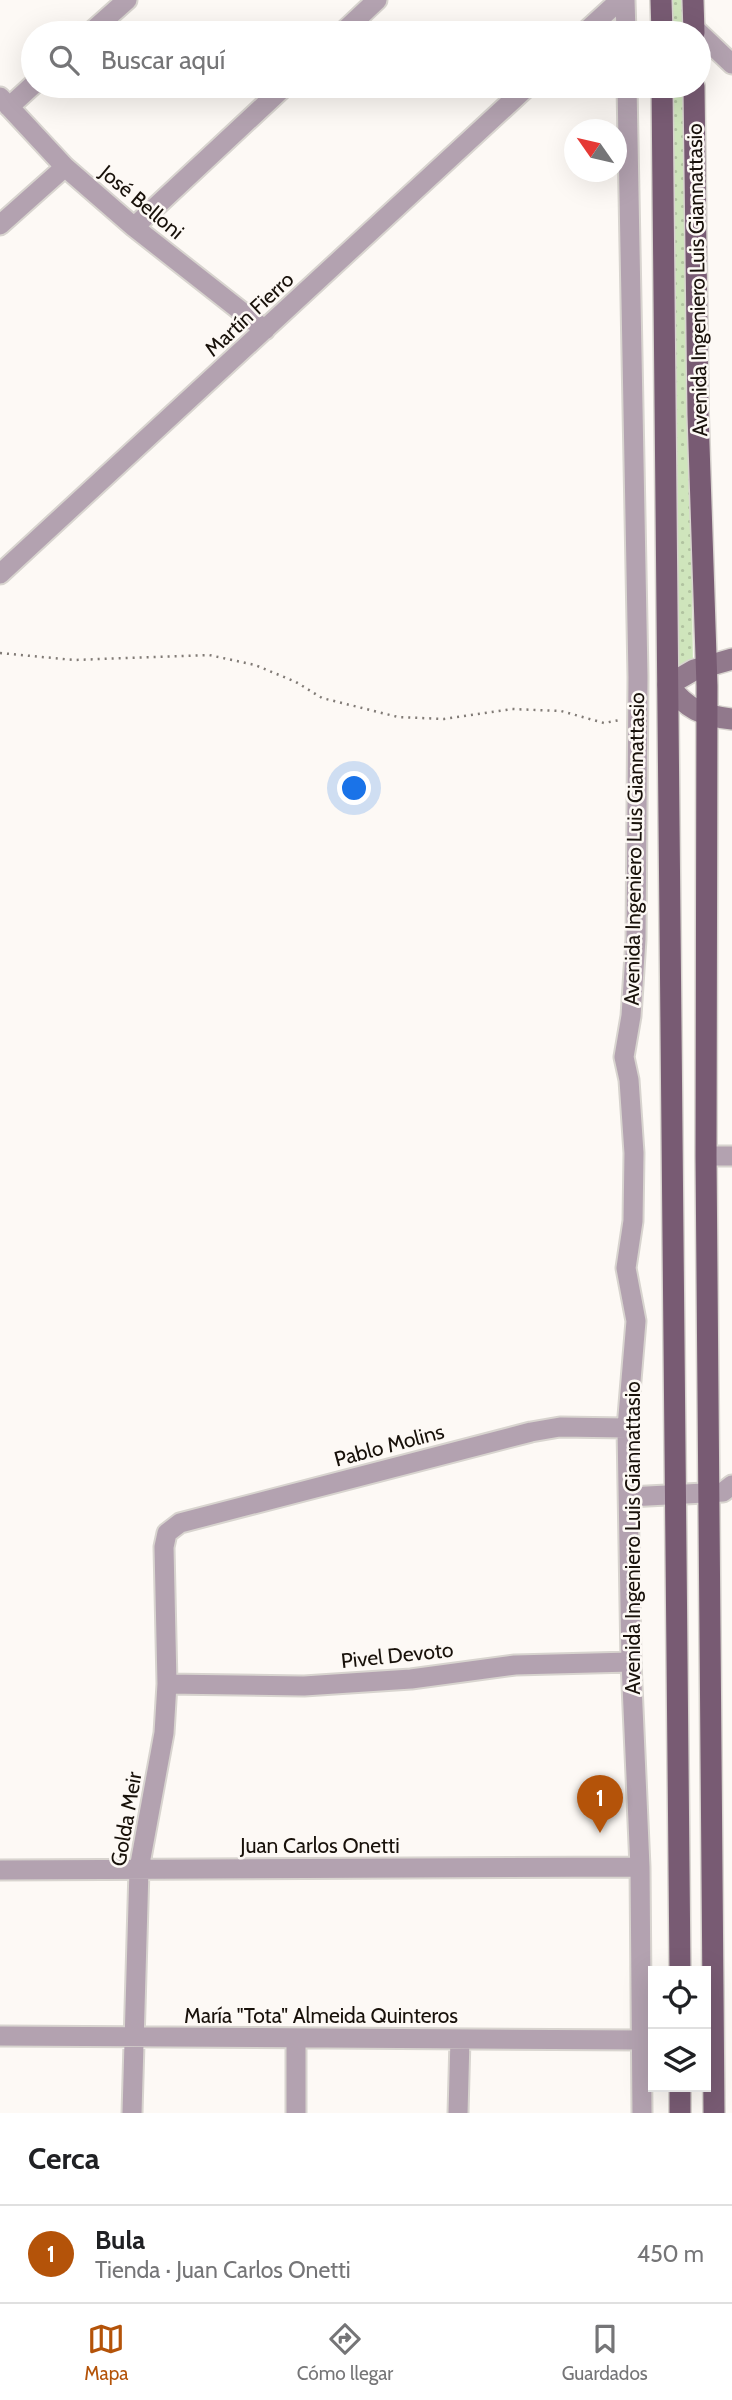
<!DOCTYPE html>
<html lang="es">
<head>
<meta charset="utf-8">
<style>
	:root { --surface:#fff; --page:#f6f6f6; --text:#202124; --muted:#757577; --line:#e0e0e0; --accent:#b45309 }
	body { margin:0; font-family:Cabin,sans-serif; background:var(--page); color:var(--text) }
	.controls { position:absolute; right:21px; bottom:21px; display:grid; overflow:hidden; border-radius:0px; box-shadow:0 7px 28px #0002 }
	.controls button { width:63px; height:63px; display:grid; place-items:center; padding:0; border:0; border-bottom:2px solid var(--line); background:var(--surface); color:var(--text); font:35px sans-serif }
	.compass { position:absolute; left:564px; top:119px; width:63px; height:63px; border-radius:50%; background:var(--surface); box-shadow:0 7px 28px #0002; rotate:304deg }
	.you { position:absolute; left:355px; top:789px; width:24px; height:24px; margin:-18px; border:5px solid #fff; border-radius:50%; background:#1a73e8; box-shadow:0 0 0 10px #1a73e833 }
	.badge { display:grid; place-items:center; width:46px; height:46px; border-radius:50%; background:var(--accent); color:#fff; font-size:23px; font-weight:700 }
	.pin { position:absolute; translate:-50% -58px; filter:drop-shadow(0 2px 4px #0008) }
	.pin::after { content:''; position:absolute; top:37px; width:24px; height:21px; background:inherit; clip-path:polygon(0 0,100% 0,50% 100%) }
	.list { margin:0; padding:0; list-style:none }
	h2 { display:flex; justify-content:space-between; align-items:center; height:91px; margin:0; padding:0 28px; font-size:30px }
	h2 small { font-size:23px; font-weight:400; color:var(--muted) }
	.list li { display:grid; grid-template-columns:46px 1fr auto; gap:21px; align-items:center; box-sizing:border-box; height:98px; padding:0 28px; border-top:2px solid var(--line) }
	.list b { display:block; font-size:26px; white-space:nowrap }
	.list p { margin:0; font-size:23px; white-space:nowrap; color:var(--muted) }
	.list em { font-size:23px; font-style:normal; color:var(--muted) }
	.icon { flex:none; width:38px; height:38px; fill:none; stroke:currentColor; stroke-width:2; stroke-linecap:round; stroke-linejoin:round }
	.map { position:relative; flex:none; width:732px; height:2113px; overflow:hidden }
	.search { position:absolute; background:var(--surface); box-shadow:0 7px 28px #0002; left:21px; right:21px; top:21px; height:77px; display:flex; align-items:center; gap:18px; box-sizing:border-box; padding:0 24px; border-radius:38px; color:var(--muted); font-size:26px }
	.sheet { height:189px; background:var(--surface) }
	nav { display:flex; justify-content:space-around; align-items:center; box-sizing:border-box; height:98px; border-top:2px solid var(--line); background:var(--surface); font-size:19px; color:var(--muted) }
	nav a { display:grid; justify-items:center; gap:4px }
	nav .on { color:var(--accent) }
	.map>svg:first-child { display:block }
	.grass { fill:url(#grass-dots) }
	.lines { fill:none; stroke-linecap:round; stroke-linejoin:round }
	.street-casing { stroke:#d8d4cf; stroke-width:23 }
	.secondary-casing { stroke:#d8d4cf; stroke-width:24 }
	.primary-casing { stroke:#d8d4cf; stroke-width:24 }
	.path { stroke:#817b76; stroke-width:2.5; stroke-dasharray:2 5; stroke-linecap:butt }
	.street { stroke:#b3a2b0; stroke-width:19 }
	.secondary { stroke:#91798c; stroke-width:21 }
	.primary { stroke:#785b73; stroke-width:21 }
	.labels { text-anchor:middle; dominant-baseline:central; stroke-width:5; stroke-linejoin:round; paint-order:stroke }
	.street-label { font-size:21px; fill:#18110a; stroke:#fdf9f5 }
</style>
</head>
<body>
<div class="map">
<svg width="732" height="2113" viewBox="0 0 732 2113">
	<defs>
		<pattern id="grass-dots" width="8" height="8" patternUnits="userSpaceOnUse" patternTransform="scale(1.75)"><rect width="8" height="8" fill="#cfe5bc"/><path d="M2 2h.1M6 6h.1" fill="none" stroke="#b1c3a0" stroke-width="1.8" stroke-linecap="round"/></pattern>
	</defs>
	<rect width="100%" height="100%" fill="#fdf9f5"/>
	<path class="grass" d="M670 0H685V33H670Z
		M671 86H686L693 668H678Z"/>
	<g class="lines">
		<g class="street-casing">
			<path id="street" d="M625 0 626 33
				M693 27 732 64
				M90 33 127 0
				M342 33 377 0
				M584 33 620 0
				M627 86 638 677 636 939 631 1016 624 1057 629 1080 634 1153 633 1221 626 1268 636 1321 627 1428 631 1662 640 1867 642 2113
				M0 97 65 167 134 227 265 330
				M9 107 33 85
				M0 225 65 167
				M134 227 285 86
				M0 574 528 86
				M706 1156H732
				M629 1497 723 1492 732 1485
				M167 1684 304 1686 411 1679 515 1665 631 1662
				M0 1870 640 1867
				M0 2036 642 2040
				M296 2038V2113
				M132 2113 139 1869 164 1733 167 1684 164 1547 167 1533 180 1523 531 1432 560 1427 627 1428
				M458 2113 460 2039"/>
		</g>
		<g class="secondary-casing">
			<path id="secondary" d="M732 659 694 670 668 685C687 709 702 716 732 719"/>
		</g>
		<g class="primary-casing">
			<path id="primary" d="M661 0 662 33
				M693 0 694 33
				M662 86 680 1971
				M694 86 698 414 707 686 706 1156 714 2113
				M680 2113V2087"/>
		</g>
		<path class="path" d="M0 653 74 660 209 655 255 665 296 682 322 698 398 717 444 719 512 709 561 711 604 723 620 720"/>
		<use href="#street" class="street"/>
		<use href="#secondary" class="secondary"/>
		<use href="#primary" class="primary"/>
	</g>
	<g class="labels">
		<g class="street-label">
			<text transform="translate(142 202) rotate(40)">José Belloni</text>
			<text transform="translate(697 280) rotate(-91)">Avenida Ingeniero Luis Giannattasio</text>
			<text transform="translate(249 314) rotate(-43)">Martín Fierro</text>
			<text transform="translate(634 849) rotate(-89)">Avenida Ingeniero Luis Giannattasio</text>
			<text transform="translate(389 1445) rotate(-15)">Pablo Molins</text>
			<text transform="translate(632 1538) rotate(-90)">Avenida Ingeniero Luis Giannattasio</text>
			<text transform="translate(397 1655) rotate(-6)">Pivel Devoto</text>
			<text transform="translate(126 1819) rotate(-80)">Golda Meir</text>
			<text x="320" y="1845">Juan Carlos Onetti</text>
			<text x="321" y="2015">María "Tota" Almeida Quinteros</text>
		</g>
	</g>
</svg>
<div class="controls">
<button><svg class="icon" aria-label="locate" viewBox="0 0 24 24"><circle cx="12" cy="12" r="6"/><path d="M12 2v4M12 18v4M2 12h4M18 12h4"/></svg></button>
<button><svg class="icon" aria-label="layers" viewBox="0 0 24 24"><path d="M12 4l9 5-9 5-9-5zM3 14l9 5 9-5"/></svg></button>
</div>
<svg class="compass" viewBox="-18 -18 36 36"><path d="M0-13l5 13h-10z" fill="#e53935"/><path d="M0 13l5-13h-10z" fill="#757577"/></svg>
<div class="you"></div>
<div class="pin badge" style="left:600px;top:1833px">1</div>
<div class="search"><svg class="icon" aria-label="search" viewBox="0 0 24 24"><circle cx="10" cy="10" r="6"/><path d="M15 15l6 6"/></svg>Buscar aquí</div>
</div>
<section class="sheet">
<h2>Cerca<small></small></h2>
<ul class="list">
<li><span class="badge">1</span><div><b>Bula</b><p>Tienda · Juan Carlos Onetti</p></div><em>450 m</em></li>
</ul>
</section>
<nav>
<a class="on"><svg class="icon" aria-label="map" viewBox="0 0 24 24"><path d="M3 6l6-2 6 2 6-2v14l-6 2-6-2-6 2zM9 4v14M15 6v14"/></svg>Mapa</a>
<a><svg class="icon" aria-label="directions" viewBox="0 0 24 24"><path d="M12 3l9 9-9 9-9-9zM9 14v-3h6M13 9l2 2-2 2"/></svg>Cómo llegar</a>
<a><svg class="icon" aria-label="saved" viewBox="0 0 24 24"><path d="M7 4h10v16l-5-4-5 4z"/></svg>Guardados</a>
</nav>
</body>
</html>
